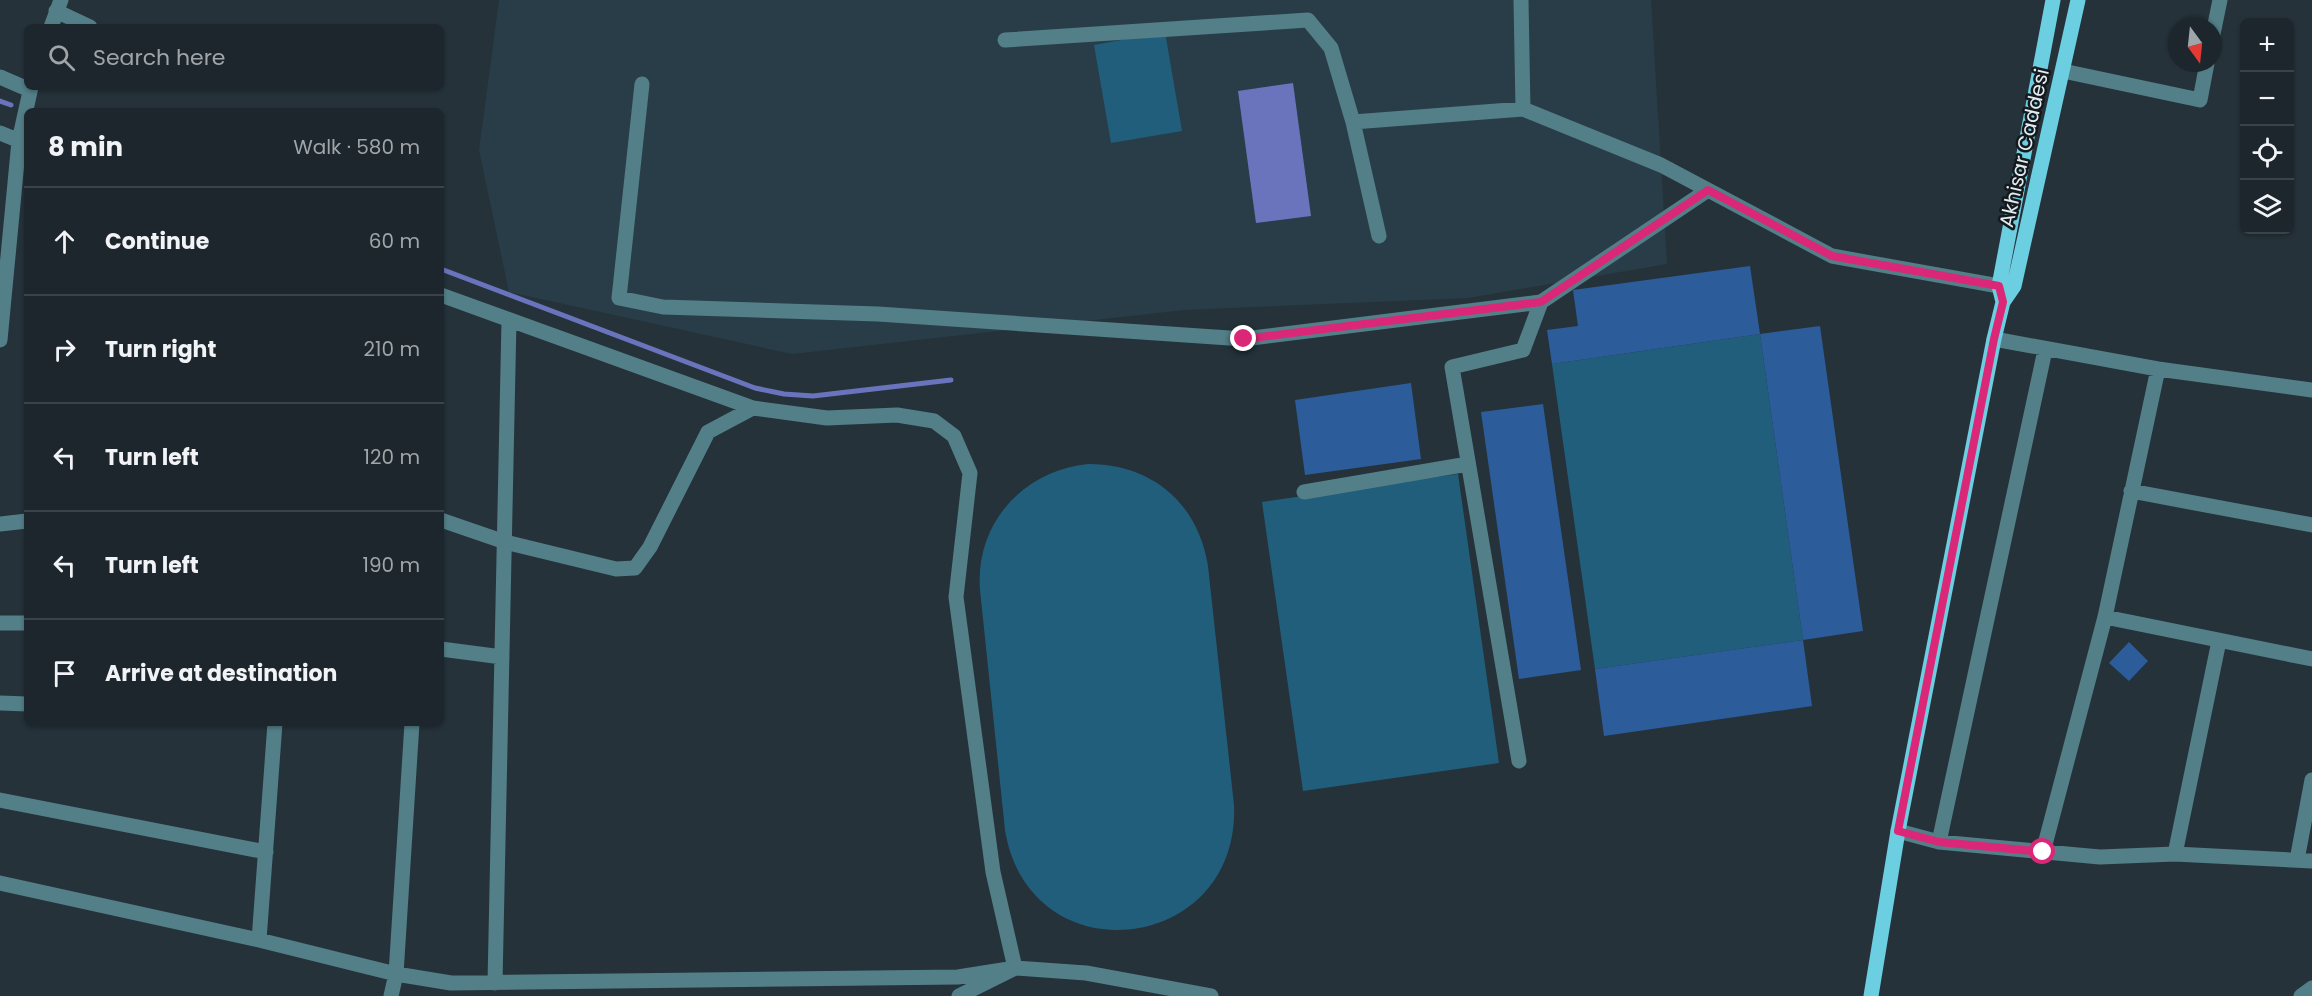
<!DOCTYPE html>
<html lang="en">
<head>
<meta charset="utf-8">
<style>
	:root { --surface:#1c262c; --page:#293238; --text:#f1f3f6; --muted:#a0a5a9; --line:#3a4348 }
	body { margin:0; font-family:Poppins,sans-serif; background:var(--page); color:var(--text) }
	.controls { position:absolute; right:18px; top:18px; display:grid; overflow:hidden; border-radius:9px; box-shadow:0 2px 4px #0004 }
	.controls button { width:54px; height:54px; display:grid; place-items:center; padding:0; border:0; border-bottom:2px solid var(--line); background:var(--surface); color:var(--text); font:30px sans-serif }
	.compass { position:absolute; left:2168px; top:18px; width:54px; height:54px; border-radius:50%; background:var(--surface); box-shadow:0 2px 4px #0004; rotate:165deg }
	.stop { position:absolute; width:18px; height:18px; margin:-14px; border:4px solid #db2777; border-radius:50%; background:#fff }
	.stop.end { background:#db2777; border-color:#fff; box-shadow:0 2px 6px #0008 }
	.list { margin:0; padding:0; list-style:none }
	h2 { display:flex; justify-content:space-between; align-items:center; height:78px; margin:0; padding:0 24px; font-size:26px }
	h2 small { font-size:20px; font-weight:400; color:var(--muted) }
	.list li { display:grid; grid-template-columns:39px 1fr auto; gap:18px; align-items:center; box-sizing:border-box; height:108px; padding:0 24px; border-top:2px solid var(--line) }
	.list b { display:block; font-size:22px; white-space:nowrap }
	.list em { font-size:20px; font-style:normal; color:var(--muted) }
	.icon { flex:none; width:33px; height:33px; fill:none; stroke:currentColor; stroke-width:2; stroke-linecap:round; stroke-linejoin:round }
	.map { position:relative; flex:none; width:2312px; height:996px; overflow:hidden }
	.search { position:absolute; background:var(--surface); box-shadow:0 2px 4px #0004; left:24px; top:24px; width:420px; height:66px; display:flex; align-items:center; gap:15px; box-sizing:border-box; padding:0 21px; border-radius:9px; color:var(--muted); font-size:22px }
	.panel { position:absolute; background:var(--surface); box-shadow:0 2px 4px #0004; left:24px; top:108px; width:420px; height:618px; border-radius:9px }
	.map>svg:first-child { display:block }
	.built { fill:#293d48 }
	.green { fill:#215e7b }
	.water { fill:#6a74bd }
	.lines { fill:none; stroke-linecap:round; stroke-linejoin:round }
	.stream { stroke:#6a74bd; stroke-width:5 }
	.building { fill:#2c5d9a }
	.minor { stroke:#537f88; stroke-width:15 }
	.major { stroke:#6ccee1; stroke-width:15 }
	.route { stroke:#db2777; stroke-width:8 }
	.labels { text-anchor:middle; dominant-baseline:central; stroke-width:5; stroke-linejoin:round; paint-order:stroke }
	.street-label { font-size:20px; fill:#e4ecf1; stroke:#13191d }
</style>
</head>
<body>
<div class="map">
<svg width="2312" height="996" viewBox="0 0 2312 996">
	<rect width="100%" height="100%" fill="#25323a"/>
	<path class="built" d="M499 0H1651L1667 264 1468 298 1184 310 792 354 509 292 479 150Z"/>
	<path class="green" d="M1165 32 1182 131 1111 143 1094 45Z
		M1760 334 1803 640 1595 669 1552 364Z
		M1088 464C1152 464 1198 503 1208 566L1234 805C1240 955 1029 978 1005 830L980 590C975 524 1022 471 1088 464Z
		M1458 474 1499 763 1303 791 1262 502Z"/>
	<path class="water" d="M1293 83 1311 216 1256 223 1238 91Z"/>
	<g class="lines">
		<path class="stream" d="M0 101 11 105
			M441 269 755 388 784 394 813 396 951 380"/>
	</g>
	<path class="building" d="M1750 266 1760 334 1820 326 1863 631 1803 640 1812 706 1604 736 1595 669 1803 640 1760 334 1552 364 1547 330 1578 326 1573 290Z
		M1411 383 1421 459 1305 475 1295 400Z
		M1543 404 1581 670 1519 679 1481 412Z
		M2129 642 2148 661 2129 681 2109 663Z"/>
	<g class="lines">
		<path class="minor" d="M1521 0 1523 109
			M56 11 90 27
			M51 27 61 0
			M2213 34 2220 0
			M1005 40 1308 20 1331 48 1353 122 1379 236
			M2063 71 2200 100 2207 63
			M0 77 30 90
			M642 84 619 298 663 307 878 314 1244 339 1541 302 1708 190
			M1353 122 1523 109 1661 165 1832 256 1999 286
			M0 133 27 144
			M441 295 753 408 827 418 897 415 934 421 954 436 970 473 956 597 993 872 1015 968 959 996
			M1994 339 2158 369 2312 390
			M0 340 19 141 31 87
			M2131 491 2312 525
			M1304 492 1468 464
			M441 520 505 542 616 569 635 568 650 547 708 432 753 408
			M0 524 27 521
			M2105 617 2312 659
			M0 623H27
			M441 649 502 657
			M0 703 27 704
			M1519 761 1452 367 1523 350 1541 302
			M0 800 266 852
			M1898 831 1939 842 2100 857 2175 854 2312 861
			M1939 842 2045 350
			M2043 852 2105 617 2158 369
			M2175 854 2219 641
			M2297 860 2312 780
			M0 883 259 940 396 974 451 983 958 977 1015 968 1086 973 1211 996
			M259 940 275 723
			M495 983 509 320
			M391 996 396 974 412 723
			M2301 996 2312 988"/>
		<path class="major" d="M2003 302 2014 286 2078 0
			M1871 996 1898 831 1994 339 2003 302 1999 286 2053 0"/>
	</g>
	<g class="lines">
		<path class="route" d="M1244 339 1541 302 1708 190 1832 256 1999 286 2003 302 1994 339 1898 831 1939 842 2043 852"/>
	</g>
	<g class="labels">
		<g class="street-label">
			<text transform="translate(2024 148) rotate(-77)">Akhisar Caddesi</text>
		</g>
	</g>
</svg>
<div class="controls">
<button>+</button>
<button>−</button>
<button><svg class="icon" aria-label="locate" viewBox="0 0 24 24"><circle cx="12" cy="12" r="6"/><path d="M12 2v4M12 18v4M2 12h4M18 12h4"/></svg></button>
<button><svg class="icon" aria-label="layers" viewBox="0 0 24 24"><path d="M12 4l9 5-9 5-9-5zM3 14l9 5 9-5"/></svg></button>
</div>
<svg class="compass" viewBox="-18 -18 36 36"><path d="M0-13l5 13h-10z" fill="#e53935"/><path d="M0 13l5-13h-10z" fill="#a0a5a9"/></svg>
<div class="stop" style="left:2043px;top:852px"></div>
<div class="stop end" style="left:1244px;top:339px"></div>
<div class="search"><svg class="icon" aria-label="search" viewBox="0 0 24 24"><circle cx="10" cy="10" r="6"/><path d="M15 15l6 6"/></svg>Search here</div>
<section class="panel">
<h2>8 min<small>Walk · 580 m</small></h2>
<ul class="list">
<li><svg class="icon" aria-label="ahead" viewBox="0 0 24 24"><path d="M12 20V5M6 11l6-6 6 6"/></svg><div><b>Continue</b></div><em>60 m</em></li>
<li><svg class="icon" aria-label="right" viewBox="0 0 24 24"><path d="M7 20v-9h11M14 6l5 5-5 5"/></svg><div><b>Turn right</b></div><em>210 m</em></li>
<li><svg class="icon" aria-label="left" viewBox="0 0 24 24"><path d="M17 20v-9H6M10 6l-5 5 5 5"/></svg><div><b>Turn left</b></div><em>120 m</em></li>
<li><svg class="icon" aria-label="left" viewBox="0 0 24 24"><path d="M17 20v-9H6M10 6l-5 5 5 5"/></svg><div><b>Turn left</b></div><em>190 m</em></li>
<li><svg class="icon" aria-label="arrive" viewBox="0 0 24 24"><path d="M6 21V4h12l-3 4 3 4H6"/></svg><div><b>Arrive at destination</b></div></li>
</ul>
</section>
</div>
</body>
</html>
